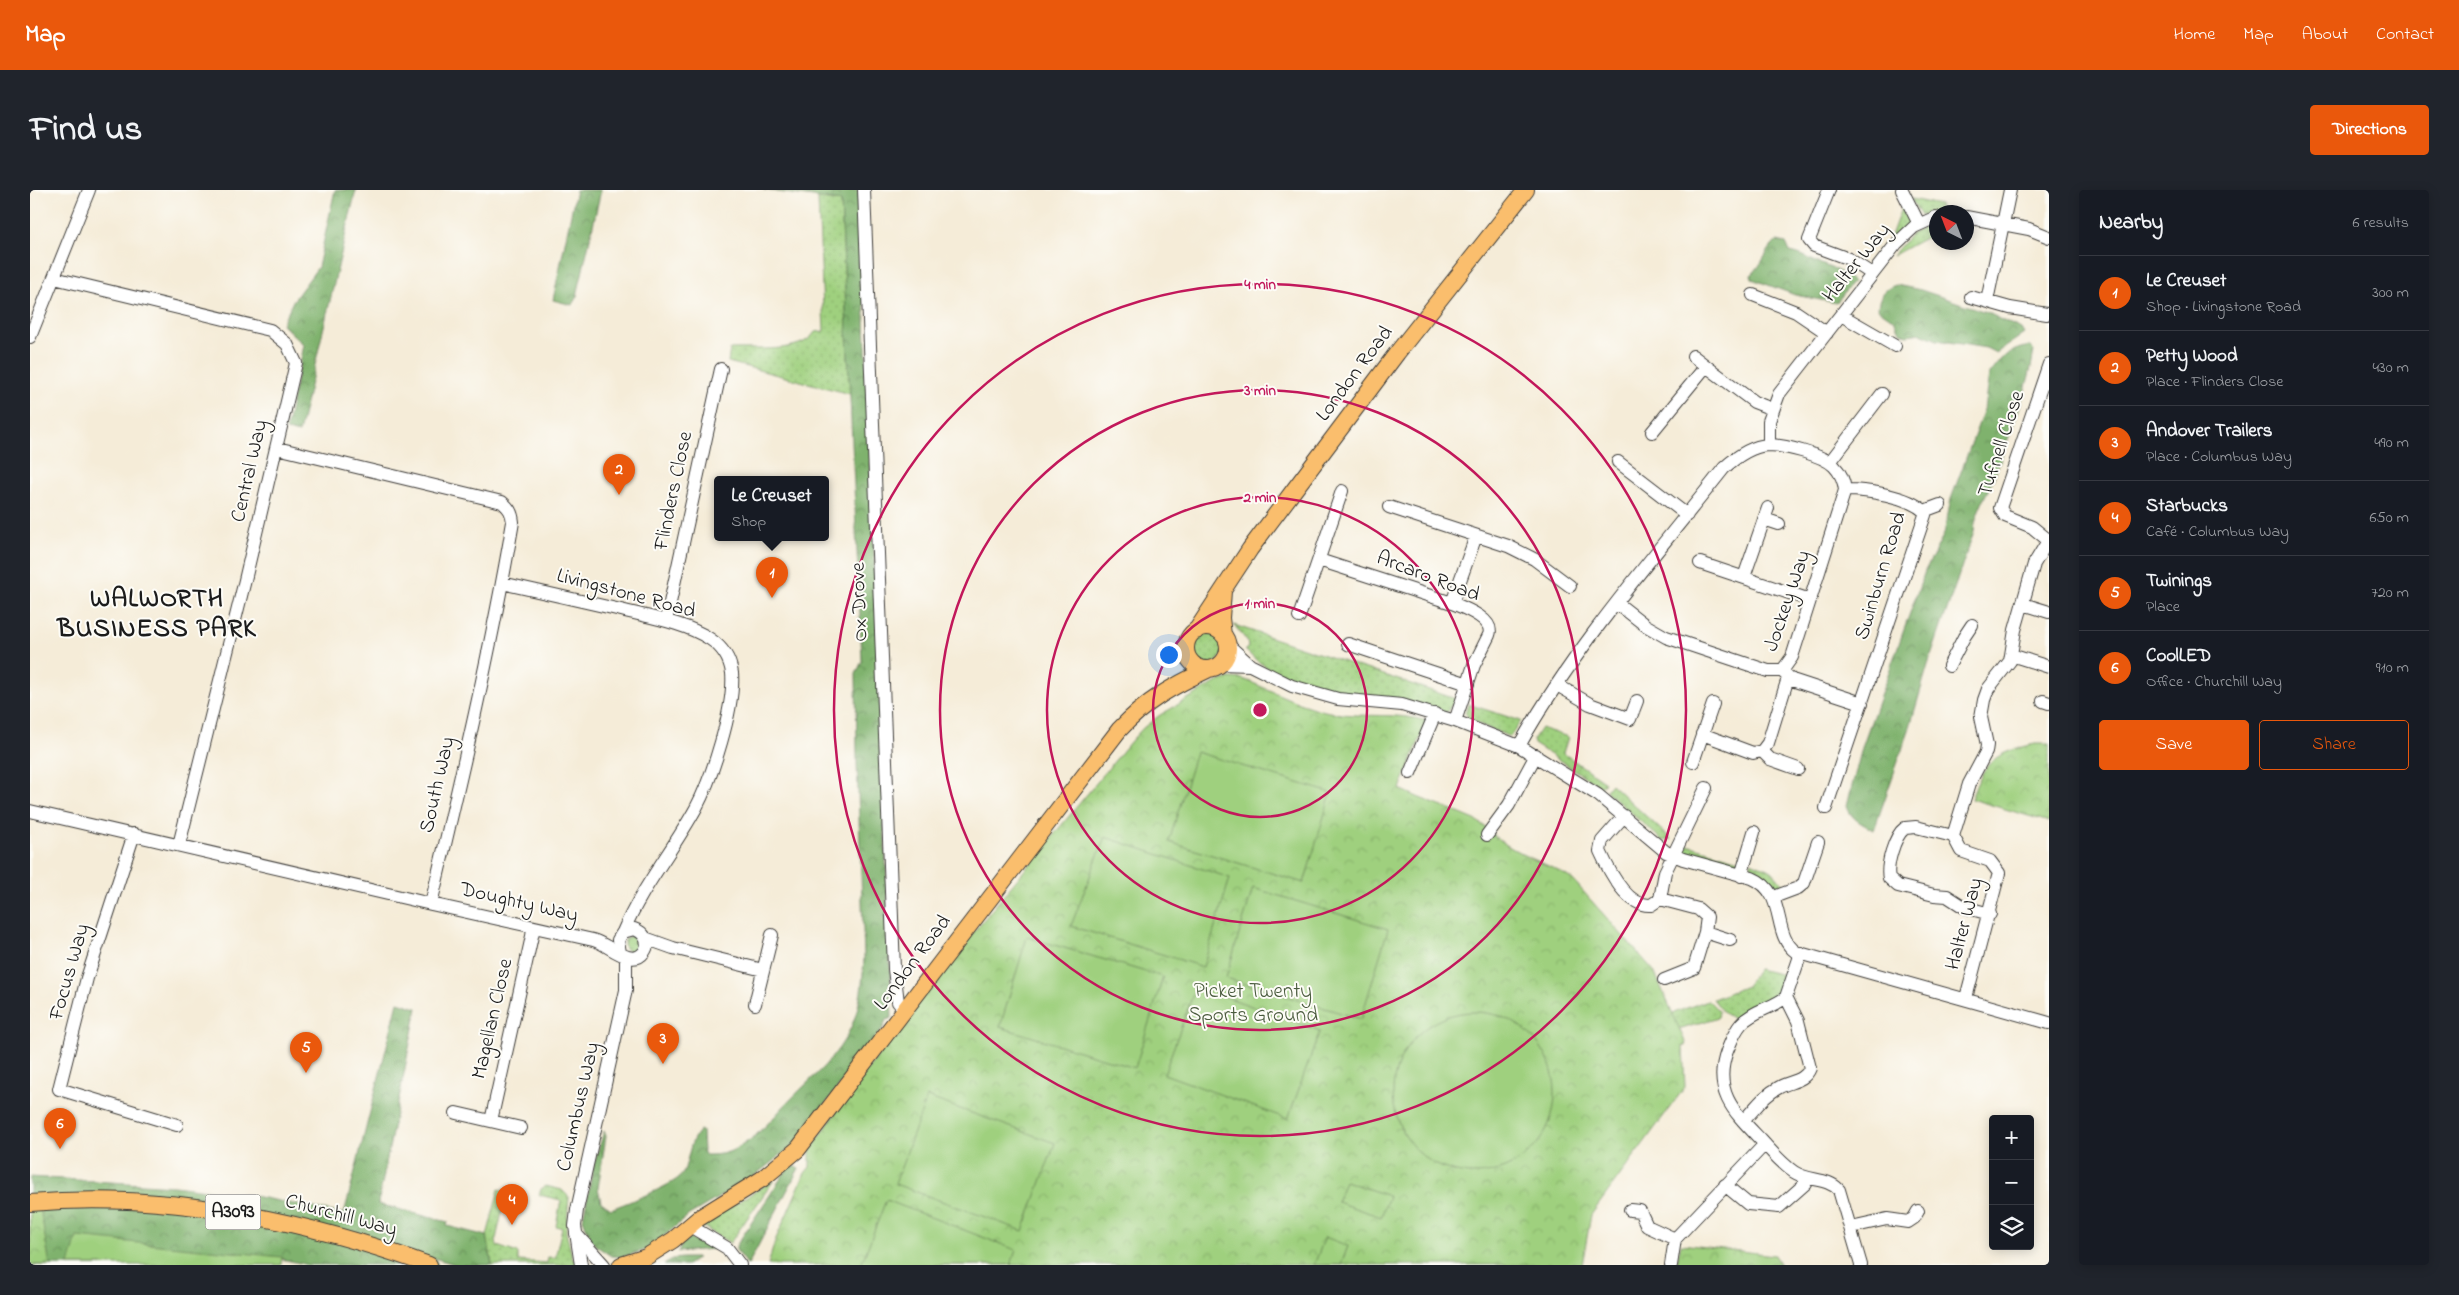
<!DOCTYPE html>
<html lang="en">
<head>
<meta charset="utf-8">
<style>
	:root { --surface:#171b24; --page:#20242c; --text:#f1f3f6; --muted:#9ea1a6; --line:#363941; --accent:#ea580c }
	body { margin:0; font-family:"Indie Flower",sans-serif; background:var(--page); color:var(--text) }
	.controls { position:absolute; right:15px; bottom:15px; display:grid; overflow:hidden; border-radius:5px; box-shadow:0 2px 12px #0003 }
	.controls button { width:45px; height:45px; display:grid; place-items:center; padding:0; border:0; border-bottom:1px solid var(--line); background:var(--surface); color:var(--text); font:25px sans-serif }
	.compass { position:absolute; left:1899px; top:15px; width:45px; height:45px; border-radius:50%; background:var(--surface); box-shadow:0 2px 12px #0003; rotate:318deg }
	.you { position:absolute; left:1138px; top:464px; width:18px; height:18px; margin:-12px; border:4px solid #fff; border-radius:50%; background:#1a73e8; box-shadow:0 0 0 8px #1a73e833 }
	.badge { display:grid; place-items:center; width:32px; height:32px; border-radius:50%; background:var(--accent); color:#fff; font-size:16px; font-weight:700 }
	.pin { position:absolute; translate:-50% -41px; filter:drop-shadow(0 1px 2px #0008) }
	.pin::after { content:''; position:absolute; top:26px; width:18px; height:15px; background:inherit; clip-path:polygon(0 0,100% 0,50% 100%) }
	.popup { position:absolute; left:684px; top:286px; width:115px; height:65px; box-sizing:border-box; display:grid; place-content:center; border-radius:5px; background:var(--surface); filter:drop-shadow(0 1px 4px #0005); font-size:16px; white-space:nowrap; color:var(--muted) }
	.popup b { font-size:19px; color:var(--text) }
	.popup::after { content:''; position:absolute; left:50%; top:100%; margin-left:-10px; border:10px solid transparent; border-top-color:var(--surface) }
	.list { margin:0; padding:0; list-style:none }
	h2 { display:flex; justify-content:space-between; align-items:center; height:65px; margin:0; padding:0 20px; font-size:21px }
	h2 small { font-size:16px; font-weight:400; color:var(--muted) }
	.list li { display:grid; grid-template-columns:32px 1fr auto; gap:15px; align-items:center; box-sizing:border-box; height:75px; padding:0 20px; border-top:1px solid var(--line) }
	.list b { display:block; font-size:19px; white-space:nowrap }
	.list p { margin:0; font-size:16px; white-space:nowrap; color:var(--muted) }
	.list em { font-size:16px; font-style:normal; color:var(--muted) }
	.actions { display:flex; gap:10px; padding:15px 20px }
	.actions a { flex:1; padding:11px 0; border:1px solid var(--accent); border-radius:5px; text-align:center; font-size:18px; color:var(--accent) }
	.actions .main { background:var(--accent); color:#fff }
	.icon { flex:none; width:28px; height:28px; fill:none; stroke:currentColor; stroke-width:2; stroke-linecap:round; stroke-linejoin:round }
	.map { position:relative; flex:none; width:2019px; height:1075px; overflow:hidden; border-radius:5px }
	header { display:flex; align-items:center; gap:30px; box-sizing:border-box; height:70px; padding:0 25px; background:var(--accent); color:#fff }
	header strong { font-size:24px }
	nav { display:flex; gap:28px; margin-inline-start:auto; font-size:18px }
	.intro { display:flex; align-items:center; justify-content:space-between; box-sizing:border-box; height:120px; padding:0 30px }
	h1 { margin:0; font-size:35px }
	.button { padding:12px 22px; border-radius:5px; background:var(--accent); color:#fff; font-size:18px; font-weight:700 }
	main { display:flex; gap:30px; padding:0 30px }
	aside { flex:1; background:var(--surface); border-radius:5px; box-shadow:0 2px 12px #0003 }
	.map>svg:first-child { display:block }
	.grass { fill:url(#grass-dots); stroke:#5e764d }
	.forest { fill:url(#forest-crowns); stroke:#4e6744 }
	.park { fill:url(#park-crowns); stroke:#5e764d }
	.garden { fill:#9fd07e; stroke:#5e764d }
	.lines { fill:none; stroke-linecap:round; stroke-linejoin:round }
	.minor-casing { stroke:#3d3b38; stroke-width:14 }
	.major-casing { stroke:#3d3b38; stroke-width:18 }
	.minor { stroke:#fff; stroke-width:12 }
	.major { stroke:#fabe6d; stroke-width:16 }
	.ring { fill:none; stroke:#c2185b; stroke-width:2.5 }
	.labels { text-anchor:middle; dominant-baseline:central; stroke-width:4; stroke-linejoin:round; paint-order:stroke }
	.shield { fill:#fdfcf7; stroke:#605f5e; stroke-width:1 }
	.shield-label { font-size:20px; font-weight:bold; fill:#1c1c1c }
	.street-label { font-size:21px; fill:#1c1c1c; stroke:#fdfcf7 }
	.park-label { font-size:21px; fill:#4a5b3e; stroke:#fdfcf7 }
	.district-label { font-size:26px; font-weight:bold; letter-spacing:1px; fill:#1c1c1c; stroke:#fdfcf7 }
	.centre { fill:#c2185b; stroke:#fdfcf7; stroke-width:2.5 }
	.ring-label { font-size:15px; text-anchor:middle; font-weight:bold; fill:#c2185b; stroke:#fdfcf7; stroke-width:4; stroke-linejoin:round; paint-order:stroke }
</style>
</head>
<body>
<header>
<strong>Map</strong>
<nav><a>Home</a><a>Map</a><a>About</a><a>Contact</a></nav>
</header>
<div class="intro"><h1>Find us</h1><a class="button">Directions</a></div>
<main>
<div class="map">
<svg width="2019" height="1075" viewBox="0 0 2019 1075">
	<defs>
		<pattern id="grass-dots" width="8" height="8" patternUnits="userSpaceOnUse" patternTransform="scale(1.25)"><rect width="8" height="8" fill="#9fd07e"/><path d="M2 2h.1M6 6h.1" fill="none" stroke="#88b26c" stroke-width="1.8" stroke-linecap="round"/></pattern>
		<pattern id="forest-crowns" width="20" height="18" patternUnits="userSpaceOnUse" patternTransform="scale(1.25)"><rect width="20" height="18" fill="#7fb26d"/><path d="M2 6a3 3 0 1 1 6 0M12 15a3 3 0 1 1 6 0" fill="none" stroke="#679059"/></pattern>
		<pattern id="park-crowns" width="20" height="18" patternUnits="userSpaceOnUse" patternTransform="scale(1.25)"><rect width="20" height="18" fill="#9fd07e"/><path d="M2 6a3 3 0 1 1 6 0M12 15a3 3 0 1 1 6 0" fill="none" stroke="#88b26c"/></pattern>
	</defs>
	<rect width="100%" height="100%" fill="#fdfcf7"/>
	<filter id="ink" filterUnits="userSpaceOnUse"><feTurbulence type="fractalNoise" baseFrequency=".02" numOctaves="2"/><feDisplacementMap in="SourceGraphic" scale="10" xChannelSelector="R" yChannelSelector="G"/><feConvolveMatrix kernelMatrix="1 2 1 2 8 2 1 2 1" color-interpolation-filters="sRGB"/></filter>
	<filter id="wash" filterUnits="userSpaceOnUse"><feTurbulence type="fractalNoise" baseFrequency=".0096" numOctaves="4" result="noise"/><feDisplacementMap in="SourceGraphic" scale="20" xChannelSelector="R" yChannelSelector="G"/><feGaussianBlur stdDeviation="1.12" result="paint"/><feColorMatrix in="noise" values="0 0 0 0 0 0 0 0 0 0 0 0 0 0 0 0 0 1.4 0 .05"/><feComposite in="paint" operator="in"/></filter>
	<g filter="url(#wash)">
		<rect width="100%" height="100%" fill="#f5ecd8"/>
		<path class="grass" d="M788 9 811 11 820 204 698 172 700 159C724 158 772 164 785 142L794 141Z
			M1881 9 1910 15 1908 22 1891 26Z
			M1873 13 1881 33 1855 62Z
			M1906 31V42L1862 66 1880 45Z
			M1204 435 1426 509 1416 523C1398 518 1380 512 1361 508 1347 505 1333 506 1319 505 1284 501 1240 486 1215 460L1218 457 1217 451Z
			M1161 459a16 16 0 1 1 32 0a16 16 0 1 1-32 0Z
			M1438 514 1491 531 1480 547 1437 529 1438 526 1435 523Z
			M1511 538 1538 547 1533 563 1575 592 1571 597 1504 554 1503 550Z
			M1581 594 1641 649 1633 651 1578 603 1576 600Z
			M1654 654 1710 670 1705 676 1659 663 1655 660Z
			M1721 672 1742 681 1756 697H1748L1737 686 1721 679Z
			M594 754a8 8 0 1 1 16 0a8 8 0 1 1-16 0Z
			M1728 779 1758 786C1748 817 1724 810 1705 830L1694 823 1683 809 1716 796Z
			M1678 810 1689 821 1688 827 1652 839 1625 836 1646 822Z
			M744 990 700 1053 672 1036 673 1033Z
			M516 996 532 1000 539 1007 536 1042 543 1070H547V1075H462L457 1046 469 999 477 1001 466 1049 467 1056 488 1063V1071L517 1073 518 1067 525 1068 532 1038 526 1036 531 1010 509 1005 511 999Z"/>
		<path class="forest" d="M305 0H326L269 243 256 240 274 155 252 134 263 111 288 77Z
			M546 0H571L547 106 542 115 523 110Z
			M734 0H830L862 828 856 830 853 838 765 954 720 989 659 1025 619 1059 592 1067 581 1066 565 1055 560 1049 553 1029 564 974 574 941 576 946 568 998 571 1012 581 1019C596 1013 648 994 653 983 659 970 659 950 670 940L672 941 673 962 676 965C687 965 696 964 705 959 726 949 741 930 757 913 781 888 808 868 822 835 831 814 833 789 834 767L827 574 826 484 832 471 811 11Z
			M1747 51 1756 53 1760 62C1772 64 1779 69 1789 73 1804 80 1811 80 1823 92L1806 113 1765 105 1722 89 1721 85C1733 75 1735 61 1747 51Z
			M1866 95 1891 100 1956 122 1991 139 1994 144 1966 163 1956 158 1907 150 1891 143 1877 145 1870 141 1864 130 1848 119C1848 107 1855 98 1866 95Z
			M1999 156 2004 161C1998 202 1978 248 1964 287 1957 304 1945 322 1944 341L1898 475 1879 540 1844 640C1832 634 1819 628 1817 615L1833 554 1895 381 1914 344 1921 309 1954 219 1959 184 1971 169 1985 160Z
			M368 812 387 818 348 1014 418 1032 417 1036 457 1046 462 1075H427L404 1068 408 1075H278L256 1070 117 1054 73 1075H0V987L145 996 224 1006 314 1024Z
			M764 976 769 978 718 1075 706 1060V1056L757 979Z
			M660 1048 683 1059 648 1062 652 1054Z
			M653 1068H668L657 1075H634L642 1069Z"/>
		<path class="park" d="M1200 488 1213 489C1244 501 1271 517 1304 523 1335 528 1367 522 1397 531L1370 599C1394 611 1420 619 1445 630 1457 636 1463 647 1475 654 1496 668 1522 675 1543 690L1624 781 1656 854 1653 856 1655 897 1561 1025 1552 1075H738L745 1051 775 983 780 977V961L812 913 922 768 1101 551 1113 538 1130 525 1187 492Z
			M2005 554H2019V632L1941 609C1955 570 1965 563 2005 554Z
			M0 1019H10L20 1075H0Z
			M1651 1054 1744 1065 1750 1075H1646Z"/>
		<path class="garden" d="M1166 562 1301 603 1274 693 1139 652Z
			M1075 647 1200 688 1173 777 1041 736Z
			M1223 698 1358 739 1331 829 1196 788Z
			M997 747 1133 787 1105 878 970 837Z
			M1166 796 1290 841 1258 929 1134 884Z
			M1363 903a81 81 0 1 1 162 0a81 81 0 1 1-162 0Z
			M897 907 1025 953 993 1041 865 994Z
			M1315 991 1359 1006 1351 1027 1307 1012Z
			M856 1010 986 1060 981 1075H831Z
			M47 1047 252 1067 251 1075H39Z
			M1295 1047 1318 1056 1311 1075H1284Z"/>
	</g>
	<g filter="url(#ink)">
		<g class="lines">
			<g class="minor-casing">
				<path id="minor" d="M834 0 864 779 868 812 875 820
					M1799 0 1779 50 1784 56 1819 69 1842 84
					M1872 0 1889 34
					M1936 27 1999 39 2019 47
					M24 88 240 140 257 154 266 173 215 390 149 655
					M1723 105 1766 122 1797 143
					M1941 107 1980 118 2017 124
					M1957 111 1980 0
					M1811 125 1865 156
					M0 147 59 0
					M1663 166 1676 176
					M1622 242 1676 176 1724 212 1742 219
					M1739 255V231L1749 204 1866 54 1884 37 1906 27
					M1588 272 1657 325
					M1800 272 1852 204
					M1815 300C1838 300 1877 306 1894 321
					M1359 317 1478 356 1504 369 1540 396
					M1894 321 1910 315
					M1734 329 1749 334
					M2018 350 2002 337 1975 326 1970 318 2019 174
					M1289 370 1422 413C1434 418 1465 429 1459 445L1444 475 1425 531
					M1670 373 1780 410
					M1714 387 1738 318
					M472 393C512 402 551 411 591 420 619 427 656 433 680 449 692 457 700 469 702 483 705 517 682 588 666 618 643 660 612 697 593 742
					M1422 413 1446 346
					M1993 414 2019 422
					M1269 427 1312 301
					M636 431 691 179
					M1196 453 1220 475 1262 496 1308 509 1372 515 1425 531 1489 556 1568 605 1636 662 1653 669 1722 688C1758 703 1741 745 1766 762L2019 833
					M1318 454 1438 494
					M1981 465 2019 477
					M1191 474 1220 475
					M1919 476 1934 447 1942 435
					M1754 483 1762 490 1832 513
					M1527 495 1560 514 1600 529 1607 511
					M2013 511 2019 513
					M1672 544 1723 563 1732 561 1738 553 1758 488
					M1489 556C1545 456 1623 368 1694 278 1706 267 1722 256 1738 255 1754 255 1793 265 1804 276 1811 283 1814 291 1815 300L1762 467 1752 481H1738L1636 447 1615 435 1587 413
					M1732 561 1740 569 1768 579
					M1663 572 1683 514
					M1380 583 1405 524
					M1796 618 1895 325 1894 321
					M0 621 401 714C431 587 461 460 483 332 482 322 479 318 472 312L247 258
					M1594 626 1572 651 1570 661C1579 681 1597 717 1621 715L1630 709 1668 719 1677 727 1675 742 1664 778 1634 790
					M104 644 57 788 29 899 147 935
					M1457 645 1479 615 1506 565
					M1923 646 1886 637 1875 638C1864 646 1856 676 1859 688L1868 696 1904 705 1917 706 1934 717 1960 724
					M1711 686 1724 642
					M1744 707 1768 698 1774 693 1788 652
					M1630 709 1635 682 1676 598
					M401 714C455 726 509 738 563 750 577 753 602 779 614 762 621 753 614 742 604 739L593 742 588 750 590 763
					M1675 742 1700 750
					M615 748 643 758 733 780
					M1771 763 1756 807C1743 818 1722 821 1711 834 1704 842 1701 852 1697 861 1682 902 1705 923 1731 950 1741 961 1752 974 1764 982 1779 992 1797 987 1809 1000L1831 1075
					M1936 808 1969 683 1960 671 1931 661 1923 646 1939 594 1956 562 1957 555 1951 527 1954 510 1958 499 1980 471 1985 440 2004 374 2019 349
					M725 814 742 745
					M426 923 491 938
					M461 931 504 737
					M1713 931C1724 920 1734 905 1748 898 1759 891 1775 892 1780 878L1768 831 1756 807
					M1695 995 1718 1014 1749 1017 1775 994 1777 989
					M1600 1020 1610 1021 1617 1036 1645 1049 1641 1075
					M660 1036 697 1058 710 1075
					M1821 1037 1857 1029 1878 1032 1884 1028 1888 1021
					M546 1044 574 1075
					M1645 1049 1735 954
					M551 1075 545 1036 547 1020 596 800V767"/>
			</g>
			<g class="major-casing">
				<path id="major" d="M1156 458a21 21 0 1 1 42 0a21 21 0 1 1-42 0Z
					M1166 441 1220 359 1264 300 1367 163 1496 0
					M1193 445 1191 428 1193 401
					M0 1013C137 1001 271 1029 399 1075
					M591 1075 616 1067 643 1050 669 1028 732 989 768 959 1089 540C1117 510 1143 496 1179 479"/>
			</g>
			<use href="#minor" class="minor"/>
			<use href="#major" class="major"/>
		</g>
	</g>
	<g class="ring">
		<circle cx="1230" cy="520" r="107"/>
		<circle cx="1230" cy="520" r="213"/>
		<circle cx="1230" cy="520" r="320"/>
		<circle cx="1230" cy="520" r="426"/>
	</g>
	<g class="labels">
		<rect class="shield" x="175.5" y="1004.5" width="55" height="35" rx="4"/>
		<g class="shield-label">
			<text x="203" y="1022">A3093</text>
		</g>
		<g class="street-label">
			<text transform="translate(1827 73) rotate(-51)">Halter Way</text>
			<text transform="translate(1325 184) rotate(-53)">London Road</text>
			<text transform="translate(1972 254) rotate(-72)">Tufnell Close</text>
			<text transform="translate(220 281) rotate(-77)">Central Way</text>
			<text transform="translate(644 301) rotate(-78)">Flinders Close</text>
			<text transform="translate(1851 386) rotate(-73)">Swinburn Road</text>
			<text transform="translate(1398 387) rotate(21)">Arcaro Road</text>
			<text transform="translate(596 404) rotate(15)">Livingstone Road</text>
			<text transform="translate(1758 411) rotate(-71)">Jockey Way</text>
			<text transform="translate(830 412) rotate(-92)">Ox Drove</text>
			<text transform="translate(408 595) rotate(-77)">South Way</text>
			<text transform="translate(489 713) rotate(13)">Doughty Way</text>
			<text transform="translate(1935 734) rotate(-75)">Halter Way</text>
			<text transform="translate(883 773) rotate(-53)">London Road</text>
			<text transform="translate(40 782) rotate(-74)">Focus Way</text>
			<text transform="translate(463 829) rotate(-77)">Magellan Close</text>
			<text transform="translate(549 917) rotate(-77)">Columbus Way</text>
			<text transform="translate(311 1026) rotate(15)">Churchill Way</text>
		</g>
		<g class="park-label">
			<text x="1223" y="802">Picket Twenty<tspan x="1223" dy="24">Sports Ground</tspan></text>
		</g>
		<g class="district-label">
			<text x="127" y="410">WALWORTH<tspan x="127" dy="30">BUSINESS PARK</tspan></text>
		</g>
	</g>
	<circle cx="1230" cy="520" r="8" class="centre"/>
	<g class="ring-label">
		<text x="1230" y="99">4 min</text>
		<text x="1230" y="205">3 min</text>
		<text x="1230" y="312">2 min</text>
		<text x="1230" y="418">1 min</text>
	</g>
</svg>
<div class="controls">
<button>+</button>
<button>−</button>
<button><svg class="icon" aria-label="layers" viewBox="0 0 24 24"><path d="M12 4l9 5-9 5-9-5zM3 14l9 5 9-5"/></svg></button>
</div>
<svg class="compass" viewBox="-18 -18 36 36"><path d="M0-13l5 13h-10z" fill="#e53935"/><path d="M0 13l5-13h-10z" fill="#9ea1a6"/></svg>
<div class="you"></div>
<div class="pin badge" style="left:742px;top:408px">1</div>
<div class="popup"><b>Le Creuset</b>Shop</div>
<div class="pin badge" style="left:589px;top:305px">2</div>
<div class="pin badge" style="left:633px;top:874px">3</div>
<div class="pin badge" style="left:482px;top:1035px">4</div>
<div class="pin badge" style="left:276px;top:883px">5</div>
<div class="pin badge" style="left:30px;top:959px">6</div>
</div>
<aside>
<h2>Nearby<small>6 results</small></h2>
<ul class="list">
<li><span class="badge">1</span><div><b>Le Creuset</b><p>Shop · Livingstone Road</p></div><em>300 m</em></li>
<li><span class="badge">2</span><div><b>Petty Wood</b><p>Place · Flinders Close</p></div><em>430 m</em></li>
<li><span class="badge">3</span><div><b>Andover Trailers</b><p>Place · Columbus Way</p></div><em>490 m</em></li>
<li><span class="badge">4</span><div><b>Starbucks</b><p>Café · Columbus Way</p></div><em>650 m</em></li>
<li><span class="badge">5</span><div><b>Twinings</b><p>Place</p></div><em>720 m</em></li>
<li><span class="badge">6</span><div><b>CoolLED</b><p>Office · Churchill Way</p></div><em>910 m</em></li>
</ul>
<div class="actions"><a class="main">Save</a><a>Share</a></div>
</aside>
</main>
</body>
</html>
